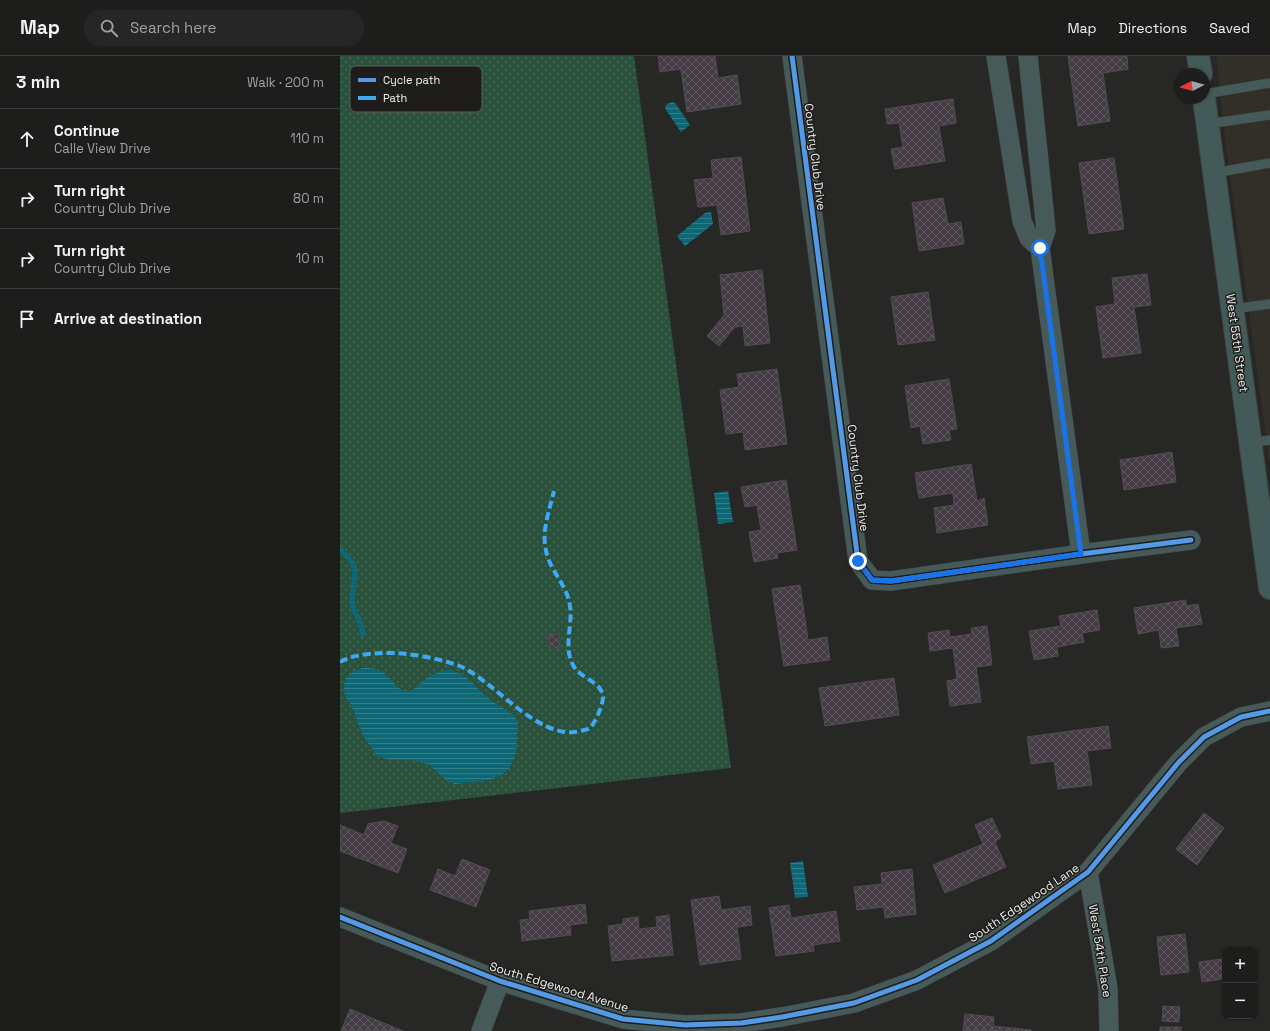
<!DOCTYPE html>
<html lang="en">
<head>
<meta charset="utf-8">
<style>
	:root { --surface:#1d1d1c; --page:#252625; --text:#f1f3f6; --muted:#a0a2a3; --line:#3b3b3b }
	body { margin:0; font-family:"Space Grotesk",sans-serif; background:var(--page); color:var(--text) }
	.controls { position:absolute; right:12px; bottom:12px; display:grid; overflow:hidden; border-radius:8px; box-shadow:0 1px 3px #0004 }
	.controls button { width:36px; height:36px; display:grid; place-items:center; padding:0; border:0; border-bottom:1px solid var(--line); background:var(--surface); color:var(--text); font:20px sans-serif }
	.compass { position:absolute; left:834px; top:12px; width:36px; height:36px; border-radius:50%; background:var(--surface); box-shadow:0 1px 3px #0004; rotate:264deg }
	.stop { position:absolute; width:12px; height:12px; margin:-9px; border:3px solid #1a73e8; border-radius:50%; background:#fff }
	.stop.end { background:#1a73e8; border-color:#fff; box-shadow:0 1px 4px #0008 }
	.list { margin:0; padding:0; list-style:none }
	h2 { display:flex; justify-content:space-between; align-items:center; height:52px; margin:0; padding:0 16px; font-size:17px }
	h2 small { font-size:13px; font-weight:400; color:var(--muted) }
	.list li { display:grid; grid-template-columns:26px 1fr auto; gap:12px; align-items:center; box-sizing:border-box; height:60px; padding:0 16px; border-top:1px solid var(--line) }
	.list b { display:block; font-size:15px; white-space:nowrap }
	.list p { margin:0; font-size:13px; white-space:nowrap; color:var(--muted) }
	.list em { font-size:13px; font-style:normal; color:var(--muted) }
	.icon { flex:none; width:22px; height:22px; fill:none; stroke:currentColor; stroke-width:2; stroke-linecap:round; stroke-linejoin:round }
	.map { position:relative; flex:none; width:930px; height:975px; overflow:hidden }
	header { display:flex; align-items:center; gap:24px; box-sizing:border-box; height:56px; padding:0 20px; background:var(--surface); border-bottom:1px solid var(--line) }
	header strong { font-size:19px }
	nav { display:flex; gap:22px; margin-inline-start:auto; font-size:14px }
	.search { width:280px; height:36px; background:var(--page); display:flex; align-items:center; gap:10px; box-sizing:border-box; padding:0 14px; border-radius:16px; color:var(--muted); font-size:15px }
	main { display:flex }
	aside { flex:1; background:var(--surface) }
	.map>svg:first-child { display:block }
	.built { fill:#322f28 }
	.grass { fill:url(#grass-dots) }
	.water { fill:url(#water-rules) }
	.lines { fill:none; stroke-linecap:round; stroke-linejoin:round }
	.stream { stroke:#0e6775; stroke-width:5.5 }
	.building { fill:url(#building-cross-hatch); stroke:#4f4f4f }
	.lane-casing { stroke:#434342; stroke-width:10 }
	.street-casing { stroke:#434342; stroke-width:20 }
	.secondary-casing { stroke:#434342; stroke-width:24 }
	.lane { stroke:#465b59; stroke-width:9 }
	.street { stroke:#465b59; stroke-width:19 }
	.secondary { stroke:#425b58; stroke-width:22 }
	.quiet { stroke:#3fa9f5; stroke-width:4; stroke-dasharray:8 4; stroke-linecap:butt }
	.cycleway-casing { stroke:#1e1d1b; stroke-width:8 }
	.cycleway { stroke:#5399e6; stroke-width:5 }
	.route { stroke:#1a73e8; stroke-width:5 }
	.labels { text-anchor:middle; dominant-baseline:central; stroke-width:3; stroke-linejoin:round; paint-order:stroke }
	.street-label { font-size:12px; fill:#f1f1ef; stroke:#1e1d1b }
	.key { fill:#1e1d1b; stroke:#5d5d5b; stroke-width:1 }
	.key-label { font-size:11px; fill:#f1f1ef }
</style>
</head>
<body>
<header>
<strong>Map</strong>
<div class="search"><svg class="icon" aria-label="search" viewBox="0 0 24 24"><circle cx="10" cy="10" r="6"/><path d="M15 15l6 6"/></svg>Search here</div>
<nav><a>Map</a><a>Directions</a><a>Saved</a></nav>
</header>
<main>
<aside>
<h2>3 min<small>Walk · 200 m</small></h2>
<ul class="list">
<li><svg class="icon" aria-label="ahead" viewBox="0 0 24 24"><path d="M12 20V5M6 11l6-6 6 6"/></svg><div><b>Continue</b><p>Calle View Drive</p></div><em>110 m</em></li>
<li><svg class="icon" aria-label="right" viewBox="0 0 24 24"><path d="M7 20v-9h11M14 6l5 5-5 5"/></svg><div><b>Turn right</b><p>Country Club Drive</p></div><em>80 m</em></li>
<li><svg class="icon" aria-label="right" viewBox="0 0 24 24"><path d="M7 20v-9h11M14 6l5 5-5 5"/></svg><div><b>Turn right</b><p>Country Club Drive</p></div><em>10 m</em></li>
<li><svg class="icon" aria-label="arrive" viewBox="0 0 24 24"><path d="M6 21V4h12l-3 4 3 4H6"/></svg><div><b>Arrive at destination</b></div></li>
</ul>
</aside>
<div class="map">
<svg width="930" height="975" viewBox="0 0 930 975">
	<defs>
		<pattern id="grass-dots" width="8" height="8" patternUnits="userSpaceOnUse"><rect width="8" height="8" fill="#29513b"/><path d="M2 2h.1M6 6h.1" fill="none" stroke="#486a58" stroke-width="1.8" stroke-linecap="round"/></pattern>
		<pattern id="water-rules" width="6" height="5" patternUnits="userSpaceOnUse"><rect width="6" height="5" fill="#0e6775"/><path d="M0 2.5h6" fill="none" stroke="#327d89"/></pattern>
		<pattern id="building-cross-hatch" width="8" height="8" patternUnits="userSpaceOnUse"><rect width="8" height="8" fill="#443b44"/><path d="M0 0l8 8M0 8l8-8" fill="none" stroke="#5f585f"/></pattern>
	</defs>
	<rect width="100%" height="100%" fill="#272726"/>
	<path class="built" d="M876 0H930V409L886 91Z"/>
	<path class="grass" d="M0 0H294L391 712 0 757Z"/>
	<path class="water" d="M333 46 336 48 350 69 341 76 326 54 325 51 327 48Z
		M371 156 373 168 345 190 337 180 365 157Z
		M388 435 393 466 378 468 374 437Z
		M22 612C27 612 33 612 39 614 52 619 55 635 70 636L87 622 101 615 112 614 124 620 132 626 143 638 155 647 174 659 178 666 176 697 169 713 160 720 150 724 115 728 106 724 88 708 70 704H49L37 700 24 681 10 647 5 641 4 634V628L6 622 13 616Z
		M463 805 468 841 455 842 450 807Z"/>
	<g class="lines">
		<path class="stream" d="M0 493 13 507 15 518 12 545 14 554 21 568 23 578"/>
	</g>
	<path class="building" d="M318 0H375L378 22 397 19 401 48 347 56 341 13 320 16Z
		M728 0H787L788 13 763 17 770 65 738 70Z
		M613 43 616 67 599 70 605 105 555 113 551 93 563 91 559 67 547 68 545 53Z
		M401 101 410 175 381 179 377 149 358 151 354 124 373 122 371 104Z
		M774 102 784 173 749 178 739 107Z
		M603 142 608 168 621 166 624 188 579 195 572 147Z
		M422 214 430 287 405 290 403 270 395 271 379 290 367 280 384 259 380 219Z
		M807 218 811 249 794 251 801 297 763 302 756 251 775 248 772 222Z
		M588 236 595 284 558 289 551 241Z
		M437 313 447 388 405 394 403 376 386 378 380 334 399 331 397 318Z
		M609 323 617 373 609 374 611 384 583 388 580 370 571 372 565 330Z
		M832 396 836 426 784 434 780 404Z
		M631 408 637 445 644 442 648 469 597 477 594 452 614 449 613 437 579 442 575 417Z
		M446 424 457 494 437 497 438 502 414 506 409 476 421 474 417 449 405 451 401 431Z
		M460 529 468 584 487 581 490 604 444 610 432 533Z
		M846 544V550L858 548 862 568 836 572 839 590 821 592 819 574 798 578 794 552Z
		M757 554 760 574 742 577 744 586 717 591 718 600 694 604 689 575 721 570 719 560Z
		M647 570 652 609 636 611 641 646 610 650 607 625 617 623 613 592 590 595 588 577 609 574 610 581 632 578 631 572Z
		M219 578V592H209V579Z
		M554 622 559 659 485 670 479 632Z
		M768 670 771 692 747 695 752 729 718 733 714 705 691 708 687 681Z
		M864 757 884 772 857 809 836 793Z
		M652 762 661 781 655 786 666 811 605 837 593 809 643 788 635 769Z
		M44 765 58 770 51 787 67 793 58 817 0 795V769L24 779 28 768Z
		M122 803 150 814 136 851 90 834 98 813 115 820Z
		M572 813 576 858 545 862 544 851 517 854 514 831 542 828 541 817Z
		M379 840 381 854 410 850 412 869 397 871 401 903 360 909 351 844Z
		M245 848 247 867 230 869 231 879 182 885 180 864 190 863 189 855Z
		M449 849 451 862 496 855 500 885 473 889 474 895 436 900 429 852Z
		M329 859 333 899 272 905 268 870 283 868V863L298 861 299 873 317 871 316 861Z
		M845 878 849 916 821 919 817 881Z
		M882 903 884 923 862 926 859 906Z
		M823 950 840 951 839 966 822 965Z
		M10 953 63 975H1Z
		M625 958 654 961 653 970 691 974V975H623Z
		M820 971H841V975H820Z"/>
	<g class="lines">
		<g class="lane-casing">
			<path id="lane" d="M864 38 930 27
				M867 68 930 59
				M874 117 930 107
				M892 253 930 248
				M910 387 930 384"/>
		</g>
		<g class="street-casing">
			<path id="street" d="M452 0 518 505 532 524 551 525 741 498 851 484
				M656 0 682 165 689 182 700 192
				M688 0 706 174 700 192 741 498
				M748 816 768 933 769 975
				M0 861 160 925 283 963 345 969 401 967 442 961 514 947 577 924 651 885 748 816 839 706 864 681 901 661 930 655
				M141 975 160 925"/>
		</g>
		<g class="secondary-casing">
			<path id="secondary" d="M858 0 861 18
				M864 42 930 532"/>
		</g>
		<use href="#lane" class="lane"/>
		<use href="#street" class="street"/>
		<use href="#secondary" class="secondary"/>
		<path class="quiet" d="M0 606C14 598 29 598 44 597 66 596 105 603 124 612 157 629 196 680 235 676 240 675 246 674 250 672 255 667 263 649 263 641 262 625 240 623 233 609 223 591 233 569 230 550 228 535 219 524 212 511 198 484 207 463 214 435"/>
		<g class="cycleway-casing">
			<path id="cycleway" d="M452 0 518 505 532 524 551 525 741 498 851 484
				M0 861 160 925 283 963 345 969 401 967 442 961 514 947 577 924 651 885 748 816 839 706 864 681 901 661 930 655"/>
		</g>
		<use href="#cycleway" class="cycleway"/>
	</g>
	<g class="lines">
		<path class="route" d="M518 505 532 524 551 525 741 498 700 192"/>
	</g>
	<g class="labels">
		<g class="street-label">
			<text transform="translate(475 101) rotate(83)">Country Club Drive</text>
			<text transform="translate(897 287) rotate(82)">West 55th Street</text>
			<text transform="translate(518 422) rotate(83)">Country Club Drive</text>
			<text transform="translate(684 847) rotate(-34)">South Edgewood Lane</text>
			<text transform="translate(760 895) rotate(81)">West 54th Place</text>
			<text transform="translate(219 931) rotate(17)">South Edgewood Avenue</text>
		</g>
	</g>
	<rect x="10" y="10" width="132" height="46" rx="6" class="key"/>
	<rect x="18" y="22" width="18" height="4" fill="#5399e6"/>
	<rect x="18" y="40" width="18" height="4" fill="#3fa9f5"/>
	<g class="key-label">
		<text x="43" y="28">Cycle path</text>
		<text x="43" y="46">Path</text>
	</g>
</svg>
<div class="controls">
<button>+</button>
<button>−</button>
</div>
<svg class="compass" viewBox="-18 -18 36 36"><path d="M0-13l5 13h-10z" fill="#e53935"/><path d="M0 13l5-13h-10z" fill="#a0a2a3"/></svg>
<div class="stop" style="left:700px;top:192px"></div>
<div class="stop end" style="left:518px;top:505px"></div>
</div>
</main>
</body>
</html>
